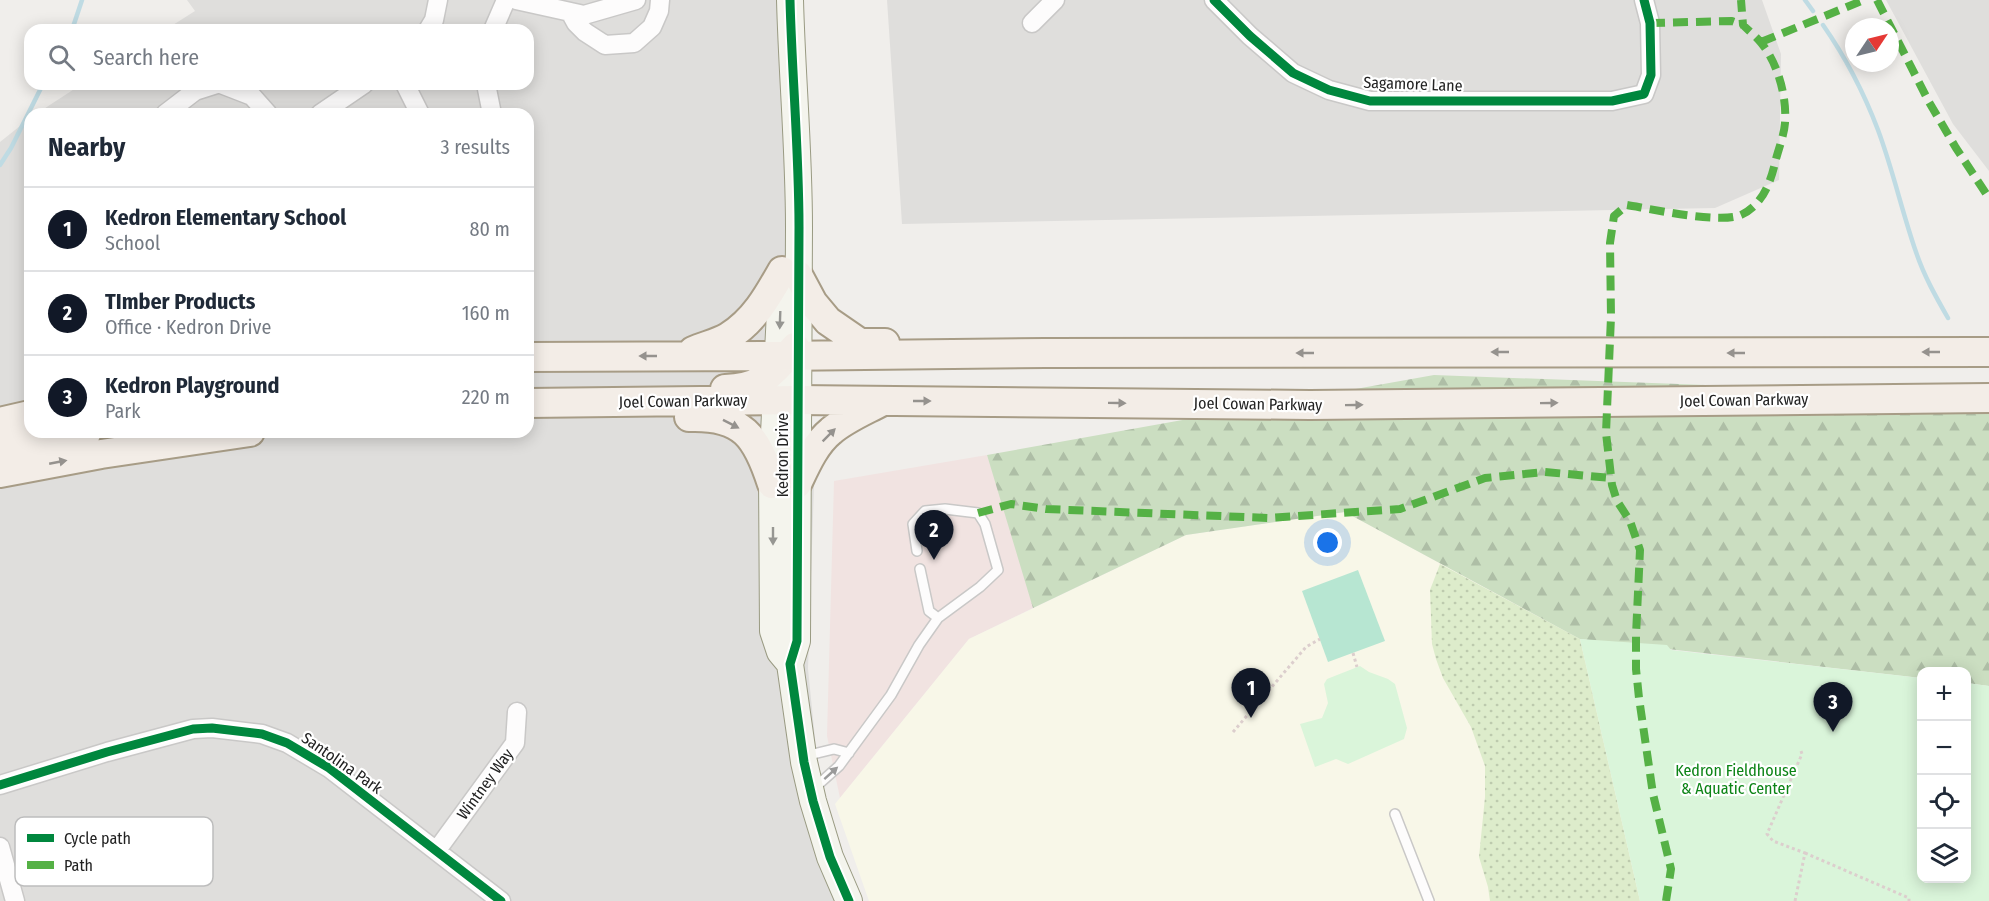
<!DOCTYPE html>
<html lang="en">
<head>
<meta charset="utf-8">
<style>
	:root { --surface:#fff; --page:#f2f2f3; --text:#1f2937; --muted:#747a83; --line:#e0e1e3; --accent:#111827 }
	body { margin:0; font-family:"Fira Sans Condensed",sans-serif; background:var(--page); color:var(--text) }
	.controls { position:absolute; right:18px; bottom:18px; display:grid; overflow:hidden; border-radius:12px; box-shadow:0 3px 15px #0003 }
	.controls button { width:54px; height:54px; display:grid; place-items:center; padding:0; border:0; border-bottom:2px solid var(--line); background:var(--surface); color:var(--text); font:30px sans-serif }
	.compass { position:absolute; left:1845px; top:18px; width:54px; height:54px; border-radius:50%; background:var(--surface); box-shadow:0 3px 15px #0003; rotate:55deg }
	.you { position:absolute; left:1328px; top:543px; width:21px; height:21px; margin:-15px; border:4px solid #fff; border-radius:50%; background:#1a73e8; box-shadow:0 0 0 9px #1a73e833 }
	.badge { display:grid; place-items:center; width:39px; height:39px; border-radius:50%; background:var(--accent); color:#fff; font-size:20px; font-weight:700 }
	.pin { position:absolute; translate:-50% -50px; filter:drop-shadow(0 2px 3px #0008) }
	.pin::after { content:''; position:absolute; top:32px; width:21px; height:18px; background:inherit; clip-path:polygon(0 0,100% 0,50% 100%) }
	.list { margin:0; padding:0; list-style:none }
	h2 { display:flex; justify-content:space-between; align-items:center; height:78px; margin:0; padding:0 24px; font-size:26px }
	h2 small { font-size:20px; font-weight:400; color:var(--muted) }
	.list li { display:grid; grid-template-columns:39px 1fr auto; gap:18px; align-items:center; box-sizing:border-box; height:84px; padding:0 24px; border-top:2px solid var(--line) }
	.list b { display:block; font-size:22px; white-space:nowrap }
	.list p { margin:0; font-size:20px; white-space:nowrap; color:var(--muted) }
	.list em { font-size:20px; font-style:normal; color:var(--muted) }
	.icon { flex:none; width:33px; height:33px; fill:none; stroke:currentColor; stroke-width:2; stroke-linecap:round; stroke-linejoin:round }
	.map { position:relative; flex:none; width:1989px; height:901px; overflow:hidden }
	.search { position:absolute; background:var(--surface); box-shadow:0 3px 15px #0003; left:24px; top:24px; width:510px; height:66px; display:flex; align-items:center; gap:15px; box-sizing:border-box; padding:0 21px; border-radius:18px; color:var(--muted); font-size:22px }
	.panel { position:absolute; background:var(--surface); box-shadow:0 3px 15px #0003; left:24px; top:108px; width:510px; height:330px; border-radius:18px }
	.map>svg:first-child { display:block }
	.residential { fill:#dfdedc }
	.commercial { fill:#f1e3e1 }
	.education { fill:#f8f7e8 }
	.grass { fill:url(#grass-dots) }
	.forest { fill:url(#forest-firs) }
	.park { fill:#daf5da }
	.pitch { fill:#b7e6d2 }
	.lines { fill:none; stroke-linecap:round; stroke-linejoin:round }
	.stream { stroke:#bfdbe3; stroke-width:4.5 }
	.lane-casing { stroke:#c9c8c7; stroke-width:12 }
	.street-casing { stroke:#c9c8c7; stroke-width:21 }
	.secondary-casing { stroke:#999a82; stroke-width:28 }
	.primary-casing { stroke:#a79c86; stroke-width:32 }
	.path { stroke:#dccecd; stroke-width:3; stroke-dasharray:3 3; stroke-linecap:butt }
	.lane { stroke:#fdfcfc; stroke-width:9 }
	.street { stroke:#fdfcfc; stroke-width:18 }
	.secondary { stroke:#f4f4ed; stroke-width:26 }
	.primary { stroke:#f3ede7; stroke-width:28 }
	.quiet { stroke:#55b145; stroke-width:8; stroke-dasharray:15 8; stroke-linecap:butt }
	.cycleway-casing { stroke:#fff; stroke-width:13 }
	.cycleway { stroke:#00873e; stroke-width:9 }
	.oneway { fill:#969692 }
	.oneway2 { fill:#95928e }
	.oneway3 { fill:#9a9a9a }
	.labels { text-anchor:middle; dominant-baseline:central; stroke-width:4.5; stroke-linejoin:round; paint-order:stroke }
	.street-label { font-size:16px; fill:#222; stroke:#fff }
	.park-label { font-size:16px; fill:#0c8416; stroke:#fff }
	.key { fill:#fff; stroke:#bdbdbd; stroke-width:1.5 }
	.key-label { font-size:16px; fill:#222 }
</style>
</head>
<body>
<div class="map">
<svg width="1989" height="901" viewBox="0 0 1989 901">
	<defs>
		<pattern id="grass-dots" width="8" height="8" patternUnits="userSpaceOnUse" patternTransform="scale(1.5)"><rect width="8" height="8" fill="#ddeccb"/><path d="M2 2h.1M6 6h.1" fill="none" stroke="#bdcaae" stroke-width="1.8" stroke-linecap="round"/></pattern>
		<pattern id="forest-firs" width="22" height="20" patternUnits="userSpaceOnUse" patternTransform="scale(1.5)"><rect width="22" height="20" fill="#cbdec1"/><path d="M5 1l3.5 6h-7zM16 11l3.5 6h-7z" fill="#aebea6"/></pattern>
	</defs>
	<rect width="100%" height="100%" fill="#f0eeeb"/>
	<path class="residential" d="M187 0H802L806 383 814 485 808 669 823 818 846 901H0V142L30 118V432H528V114H36L82 84H528V30H165L195 11Z
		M887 0H1762L1781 54 1779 180 1715 208 902 224Z
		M1886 0H1989V171L1953 124Z"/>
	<path class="commercial" d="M987 455 1030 584 1033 608 969 639 840 798 827 736 834 481Z"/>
	<path class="education" d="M1345 512 1580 639 1640 901H869L835 804 969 639 1186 535Z"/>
	<path class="grass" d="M1440 564 1580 639 1640 901H1490L1488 887 1479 857 1485 797V766L1471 727 1443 678 1436 659 1432 644 1430 590Z"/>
	<path class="forest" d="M1434 375 1838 390 1989 386V686L1967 683 1966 672H1922L1921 678 1580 639 1345 512 1186 535 1033 608 987 455Z"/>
	<path class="park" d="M1580 639 1667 645 1671 650 1921 678 1922 878H1966L1967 683 1989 686V901H1640Z
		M1360 666 1369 672 1388 679 1395 684 1407 728 1404 739 1348 764 1336 759 1315 767 1300 724 1322 718 1328 703 1324 684 1327 679Z"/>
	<path class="pitch" d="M1358 570 1385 641 1328 662 1302 591Z"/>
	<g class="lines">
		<path class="stream" d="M1805 0 1813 11
			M1823 25C1846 58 1864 93 1878 130 1893 170 1902 212 1916 252 1924 276 1936 297 1948 318
			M72 30 82 0
			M0 165 11 148 43 84"/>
		<g class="lane-casing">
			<path id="lane" d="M920 569 929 611 938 618
				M805 756 834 749 849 753
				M812 790 839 766 891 695 919 645 938 618 980 587 998 570 985 524 978 513 945 509 925 511 913 524 917 551
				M1395 814 1429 901"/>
		</g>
		<g class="street-casing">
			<path id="street" d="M516 0 584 15 636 0
				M1214 0 1250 36 1293 73 1329 90 1370 101H1612L1644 94 1651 75 1650 23 1644 0
				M570 12 576 23 585 32 605 45 634 43 652 27 659 11 660 0
				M1032 23 1055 0
				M428 30 434 20 438 0
				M493 30 506 0
				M221 84 252 96 268 114
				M405 84 420 114
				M486 84 492 114
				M165 114 195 91 217 84
				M320 114 364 84
				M0 785 107 752 193 729 212 728 262 734 287 743 329 768 501 901
				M0 847 15 901
				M437 850 515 743 517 712"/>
		</g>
		<g class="secondary-casing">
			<path id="secondary" d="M790 0C792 76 799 151 799 227 798 365 798 503 797 641L790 664 804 762 813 801 830 857 849 901
				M782 271 772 474 773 631 780 652 790 664"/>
		</g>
		<g class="primary-casing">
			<path id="primary" d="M798 275 813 303 828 321 860 343H885
				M693 351C704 346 718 343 728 337 754 321 768 296 782 271
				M528 357 778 356 1045 353 1989 352
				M725 389C763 388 772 373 795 347
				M528 403 797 400 1310 405 1989 398
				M689 417C743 415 757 437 772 484
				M0 422 30 415
				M0 449 87 432
				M0 473 101 454 250 432
				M797 484C806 465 815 444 831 431 845 419 864 411 881 402"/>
		</g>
		<path class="path" d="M1353 653 1357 667
			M1233 732 1306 647 1320 639
			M1805 853 1909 898V901
			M1795 901 1805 853 1773 841 1767 834 1802 754 1800 748"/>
		<use href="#lane" class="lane"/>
		<use href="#street" class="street"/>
		<use href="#secondary" class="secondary"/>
		<use href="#primary" class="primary"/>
		<path class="quiet" d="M1877 0 1929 102 1956 148 1989 198
			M1650 23 1732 21 1743 25
			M1761 42 1864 0
			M978 513 1011 504 1046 509 1268 518 1400 509 1485 478 1545 472 1611 478
			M1666 901 1671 869 1653 794 1639 698 1636 669V635L1640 550 1630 521 1617 501 1612 485 1606 433 1611 317 1610 243 1614 216 1627 205C1651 209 1720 224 1741 215 1762 205 1770 184 1775 163 1778 150 1784 136 1785 123 1787 97 1778 64 1762 44 1757 37 1749 31 1743 25L1741 0"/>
		<g class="cycleway-casing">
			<path id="cycleway" d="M790 0C792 76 799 151 799 227 798 365 798 503 797 641L790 664 804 762 813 801 830 857 849 901
				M1214 0 1250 36 1293 73 1329 90 1370 101H1612L1644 94 1651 75 1650 23 1644 0
				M0 785 107 752 193 729 212 728 262 734 287 743 329 768 501 901"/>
		</g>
		<use href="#cycleway" class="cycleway"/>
	</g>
	<defs><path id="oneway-solid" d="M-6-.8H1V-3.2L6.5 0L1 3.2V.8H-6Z" transform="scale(1.5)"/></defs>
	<g class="oneway">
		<use href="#oneway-solid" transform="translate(780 320) rotate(92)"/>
		<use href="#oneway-solid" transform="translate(773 536) rotate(90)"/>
	</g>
	<g class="oneway2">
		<use href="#oneway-solid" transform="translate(1500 352) rotate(180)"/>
		<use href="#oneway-solid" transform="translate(1931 352) rotate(180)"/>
		<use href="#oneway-solid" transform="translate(1305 353) rotate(180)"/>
		<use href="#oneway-solid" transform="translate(1736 353) rotate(180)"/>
		<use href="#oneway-solid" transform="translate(648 356) rotate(180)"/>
		<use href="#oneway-solid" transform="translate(922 401)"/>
		<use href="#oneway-solid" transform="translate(1117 403) rotate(1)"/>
		<use href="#oneway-solid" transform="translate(1549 403) rotate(-1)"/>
		<use href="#oneway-solid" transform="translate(1354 405) rotate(-1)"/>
		<use href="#oneway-solid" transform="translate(731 424) rotate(27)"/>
		<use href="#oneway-solid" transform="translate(829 435) rotate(-45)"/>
		<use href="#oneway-solid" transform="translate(58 462) rotate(-11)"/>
	</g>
	<use class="oneway3" href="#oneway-solid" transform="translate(831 773) rotate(-42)"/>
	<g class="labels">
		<g class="street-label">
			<text transform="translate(1413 84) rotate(2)">Sagamore Lane</text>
			<text transform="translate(1744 400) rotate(-1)">Joel Cowan Parkway</text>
			<text transform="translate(683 401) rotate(-1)">Joel Cowan Parkway</text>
			<text transform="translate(1258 404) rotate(1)">Joel Cowan Parkway</text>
			<text transform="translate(782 455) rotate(-90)">Kedron Drive</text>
			<text transform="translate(342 763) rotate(35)">Santolina Park</text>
			<text transform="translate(485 784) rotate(-54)">Wintney Way</text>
		</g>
		<g class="park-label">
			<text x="1736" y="770">Kedron Fieldhouse<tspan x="1736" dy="18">&amp; Aquatic Center</tspan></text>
		</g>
	</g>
	<rect x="15" y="817" width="198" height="69" rx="9" class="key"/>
	<rect x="27" y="834" width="27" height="8" fill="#00873e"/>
	<rect x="27" y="861" width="27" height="8" fill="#55b145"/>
	<g class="key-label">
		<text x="64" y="844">Cycle path</text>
		<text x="64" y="871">Path</text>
	</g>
</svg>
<div class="controls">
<button>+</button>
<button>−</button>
<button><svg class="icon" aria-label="locate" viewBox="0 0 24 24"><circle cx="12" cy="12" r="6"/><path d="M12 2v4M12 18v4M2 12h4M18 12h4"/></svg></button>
<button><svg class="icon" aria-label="layers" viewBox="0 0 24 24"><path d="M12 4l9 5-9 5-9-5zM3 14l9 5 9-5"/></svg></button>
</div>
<svg class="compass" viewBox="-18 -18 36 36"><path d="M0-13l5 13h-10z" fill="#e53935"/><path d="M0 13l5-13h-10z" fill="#747a83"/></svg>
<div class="you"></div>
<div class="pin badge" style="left:1251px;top:718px">1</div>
<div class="pin badge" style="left:934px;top:560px">2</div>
<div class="pin badge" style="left:1833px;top:732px">3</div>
<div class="search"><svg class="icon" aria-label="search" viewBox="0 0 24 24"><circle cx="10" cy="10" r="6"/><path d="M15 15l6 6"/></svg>Search here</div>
<section class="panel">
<h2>Nearby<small>3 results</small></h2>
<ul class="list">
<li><span class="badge">1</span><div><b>Kedron Elementary School</b><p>School</p></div><em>80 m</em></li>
<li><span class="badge">2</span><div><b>TImber Products</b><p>Office · Kedron Drive</p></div><em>160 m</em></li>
<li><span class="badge">3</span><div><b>Kedron Playground</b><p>Park</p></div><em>220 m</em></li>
</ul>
</section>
</div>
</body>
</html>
